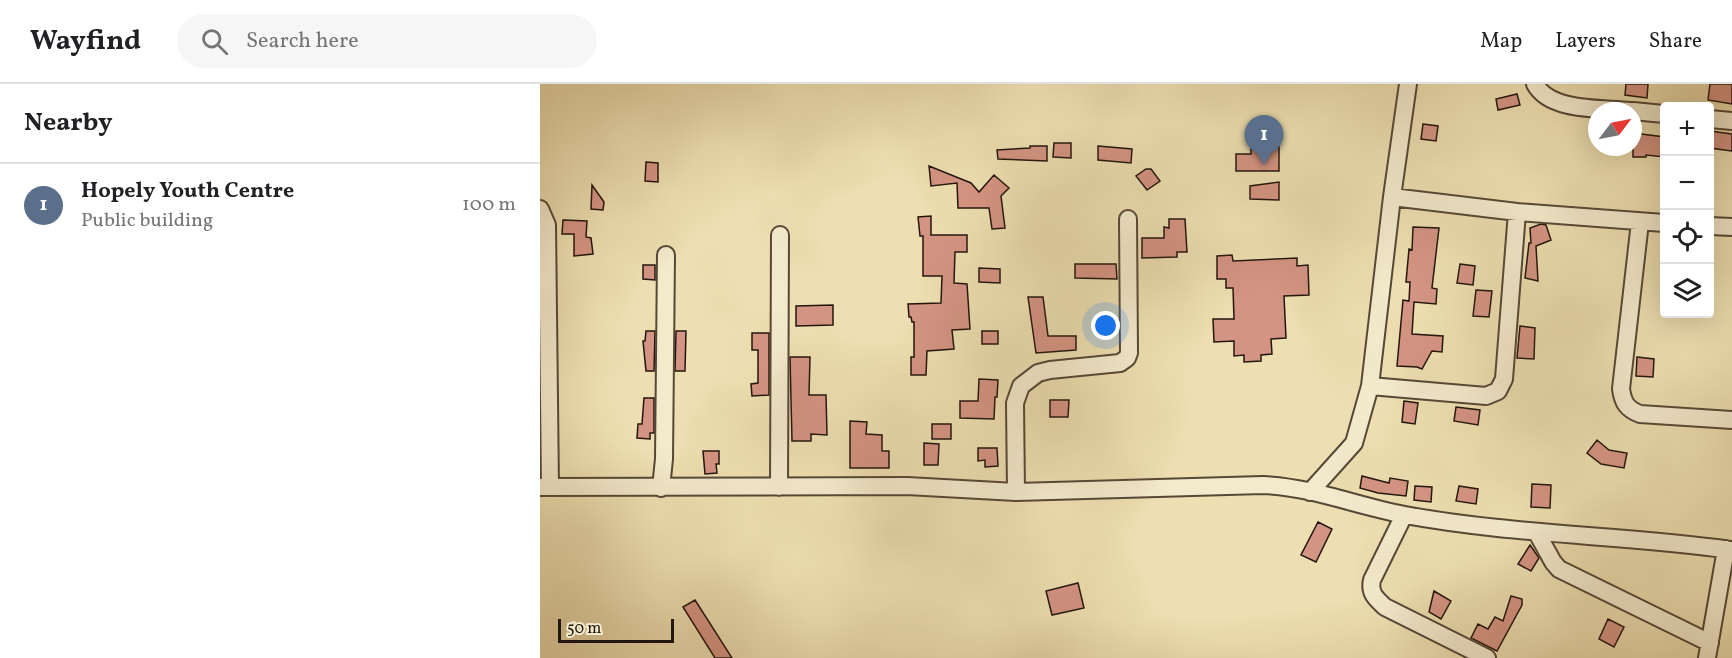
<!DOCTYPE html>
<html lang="en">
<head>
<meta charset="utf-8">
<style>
	:root { --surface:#fff; --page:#f6f6f6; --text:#202124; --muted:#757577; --line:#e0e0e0; --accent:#ea580c }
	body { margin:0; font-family:Vollkorn,serif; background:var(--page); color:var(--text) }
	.controls { position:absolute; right:18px; top:18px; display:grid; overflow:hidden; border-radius:6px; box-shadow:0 6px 24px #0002 }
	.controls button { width:54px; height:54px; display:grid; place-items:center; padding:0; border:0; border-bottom:2px solid var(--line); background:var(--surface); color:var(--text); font:30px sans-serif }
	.compass { position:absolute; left:1048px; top:18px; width:54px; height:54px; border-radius:50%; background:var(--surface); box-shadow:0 6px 24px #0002; rotate:58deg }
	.scale { position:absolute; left:18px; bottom:15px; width:116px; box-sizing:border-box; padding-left:6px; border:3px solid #23160e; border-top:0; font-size:16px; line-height:21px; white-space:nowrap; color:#23160e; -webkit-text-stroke:4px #f3eacc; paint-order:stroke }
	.you { position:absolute; left:566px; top:242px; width:21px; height:21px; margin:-15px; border:4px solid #fff; border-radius:50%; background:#1a73e8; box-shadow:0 0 0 9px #1a73e833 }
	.badge { display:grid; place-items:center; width:39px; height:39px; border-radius:50%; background:var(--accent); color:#fff; font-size:20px; font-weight:700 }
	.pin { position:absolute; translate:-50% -50px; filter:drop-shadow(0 2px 3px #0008) }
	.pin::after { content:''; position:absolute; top:32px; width:21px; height:18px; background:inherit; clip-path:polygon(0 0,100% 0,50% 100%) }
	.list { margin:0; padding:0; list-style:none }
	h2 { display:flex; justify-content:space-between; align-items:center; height:78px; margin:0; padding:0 24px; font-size:26px }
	h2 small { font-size:20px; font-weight:400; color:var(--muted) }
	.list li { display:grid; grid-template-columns:39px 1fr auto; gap:18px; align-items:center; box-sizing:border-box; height:84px; padding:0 24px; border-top:2px solid var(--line) }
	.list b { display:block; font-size:22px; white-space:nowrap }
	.list p { margin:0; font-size:20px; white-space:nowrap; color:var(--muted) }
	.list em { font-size:20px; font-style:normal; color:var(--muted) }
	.icon { flex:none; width:33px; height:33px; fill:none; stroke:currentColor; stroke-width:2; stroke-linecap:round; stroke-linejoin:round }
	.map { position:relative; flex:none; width:1192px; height:574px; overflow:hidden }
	header { display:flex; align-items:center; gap:36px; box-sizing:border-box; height:84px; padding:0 30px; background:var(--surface); border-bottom:2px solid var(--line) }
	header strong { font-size:28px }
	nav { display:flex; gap:33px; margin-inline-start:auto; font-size:21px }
	.search { width:420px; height:54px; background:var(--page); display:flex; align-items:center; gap:15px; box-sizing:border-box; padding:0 21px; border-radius:33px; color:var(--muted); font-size:22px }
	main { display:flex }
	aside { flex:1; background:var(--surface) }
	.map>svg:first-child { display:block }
	.building { fill:#d49483; stroke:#23160e; stroke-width:1.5 }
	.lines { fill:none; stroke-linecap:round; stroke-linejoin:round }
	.minor-casing { stroke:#564837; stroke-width:20 }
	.minor { stroke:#f3eacc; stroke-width:16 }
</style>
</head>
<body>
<header>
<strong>Wayfind</strong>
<div class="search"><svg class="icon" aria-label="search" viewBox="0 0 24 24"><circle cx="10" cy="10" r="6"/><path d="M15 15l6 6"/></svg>Search here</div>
<nav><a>Map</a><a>Layers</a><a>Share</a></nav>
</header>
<main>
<aside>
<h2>Nearby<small></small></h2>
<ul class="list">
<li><span class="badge" style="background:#5c6f8a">1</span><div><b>Hopely Youth Centre</b><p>Public building</p></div><em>100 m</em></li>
</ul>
</aside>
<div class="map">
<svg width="1192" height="574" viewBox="0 0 1192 574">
	<rect width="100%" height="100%" fill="#eddfb1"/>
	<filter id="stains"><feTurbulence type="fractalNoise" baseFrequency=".00333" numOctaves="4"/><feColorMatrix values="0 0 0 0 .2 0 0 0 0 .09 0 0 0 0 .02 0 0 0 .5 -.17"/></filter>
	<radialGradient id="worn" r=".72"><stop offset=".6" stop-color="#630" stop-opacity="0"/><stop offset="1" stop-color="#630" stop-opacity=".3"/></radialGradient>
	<path class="building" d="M1086 0H1108L1107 14 1085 11Z
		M1170 0H1192V20L1168 16Z
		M977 10 980 21 958 26 956 15Z
		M883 40 898 42 896 57 881 55Z
		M711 46H739V87H696V70H711Z
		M1170 47 1192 50V67L1170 64Z
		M1093 49 1125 53V73L1106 71V73H1093Z
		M514 59H531V74L513 73Z
		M490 62H507V77L458 75 457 66 490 64Z
		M558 62 592 65 591 79 558 76Z
		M106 78 118 79V98L105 97Z
		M389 82 431 99 439 108 454 91 469 104 461 112 465 144 452 145 449 124H418L417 99 391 102Z
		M606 85H611L620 97 607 106 596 92Z
		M739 98V116L710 115V102Z
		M52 101 64 118 63 126 51 125Z
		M391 132V151H427V168H415L414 199 427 200 430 245 412 246 414 265 387 267 386 291H371V273H374V238H372L371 233H369L368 220 401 219 402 192H383V152H380L378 133Z
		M629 135H645L647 168H637V173L602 174V154H624V143L629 144Z
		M23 136 47 137 46 153 51 154 53 170 34 172V150H22Z
		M1001 140 1006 141 1011 156 996 162 998 197 985 194 989 159H991L990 144Z
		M873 143 899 144 892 204 897 205 896 220 874 218 872 250 903 252 902 268 892 267 882 285 877 283 857 282 863 216 869 217 870 198H866L869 165 872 166Z
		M692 171 693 177 757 174V182L768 181 769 211 744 212 746 254 731 255 732 270 721 271V277L704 278V271L694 272V257L674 258 673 235H694L693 204H686V195H677V172Z
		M535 180H576L577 195 535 194Z
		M920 180 935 182 933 201 917 199Z
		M103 181H115V196L103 195Z
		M439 184 460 185V199L439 198Z
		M936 206 952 207 949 233 933 232Z
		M488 213H503L508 252H536V266L496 269Z
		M293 221V241L256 242V222Z
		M980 242 995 244 994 275 977 274Z
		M106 247H115L114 287H106L103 257H105Z
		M136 247H146L145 287H135Z
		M442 247H458V260H442Z
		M212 249H229V311L212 312 211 300 218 299V266H212Z
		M250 273H270L269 311H286L287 351 271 350V357H252Z
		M1097 273 1114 275 1113 293 1096 292Z
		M439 295 458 296 457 313H455L454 335 420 334V317H438Z
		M104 314H114V349H110V355L97 354 98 340H102Z
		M510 316H529L528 333H510Z
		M864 317 878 319 875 340 862 338Z
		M916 323 940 326 938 341 914 337Z
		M310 337 327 338 326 350 342 351V367H349V384H310Z
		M392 340H411V355H392Z
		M1057 356 1069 366 1087 369 1084 384 1061 380 1047 369Z
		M384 359 399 360 398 381H384Z
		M438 364H457L458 382 445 383V376L438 377Z
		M163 367H179V380H176L177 389 165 390Z
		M822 392 849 399 850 394 868 397 866 412 838 409 820 404Z
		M992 400 1011 401 1010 424 991 423Z
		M875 402 892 403 891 418 874 416Z
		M919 402 938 405 936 420 916 417Z
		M778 438 792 445 776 478 761 471Z
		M990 461 999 474 991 487 978 480Z
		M538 499 544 524 512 531 506 507Z
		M894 507 911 517 901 535 889 528Z
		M971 512 982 515V521L957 567 931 554 938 540 948 545 955 533 963 537Z
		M155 516 192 574H175L143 523Z
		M1068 535 1084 543 1074 563 1059 555Z"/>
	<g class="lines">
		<g class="minor-casing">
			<path id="minor" d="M995 0C1010 28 1062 24 1090 27
				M1093 27 1124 30
				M1170 35 1192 37
				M852 113 977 128 1124 139
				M0 125 7 141 10 403
				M1100 138 1081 305C1083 319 1087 325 1100 330L1192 336
				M1170 142 1192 143
				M830 302 946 312 958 307 964 295 977 128
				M0 403 367 402 476 408 723 401C772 403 817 422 865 431 973 451 1084 451 1192 466
				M239 403 240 151
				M121 404 124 375 126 171
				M476 408 475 319 481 302 498 289 510 286 580 279 587 274 589 269 588 135
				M770 408 814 359 830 302 852 113 868 0
				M864 431 832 496C829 509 836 515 845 523L947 574
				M997 449 1013 478 1019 485 1170 559
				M1167 574 1186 465"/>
		</g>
		<use href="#minor" class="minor"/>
	</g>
	<rect width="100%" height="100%" filter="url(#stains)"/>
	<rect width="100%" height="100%" fill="url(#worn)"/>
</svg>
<div class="controls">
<button>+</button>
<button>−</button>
<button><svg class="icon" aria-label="locate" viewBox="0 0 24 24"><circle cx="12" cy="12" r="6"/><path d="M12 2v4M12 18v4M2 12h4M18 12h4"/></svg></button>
<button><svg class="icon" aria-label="layers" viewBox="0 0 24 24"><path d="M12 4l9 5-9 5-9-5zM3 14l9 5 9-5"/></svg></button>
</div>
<svg class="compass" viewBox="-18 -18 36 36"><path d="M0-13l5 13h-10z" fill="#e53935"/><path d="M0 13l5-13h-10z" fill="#757577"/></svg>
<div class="scale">50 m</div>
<div class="you"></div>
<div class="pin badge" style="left:724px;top:81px;background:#5c6f8a">1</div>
</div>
</main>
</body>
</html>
